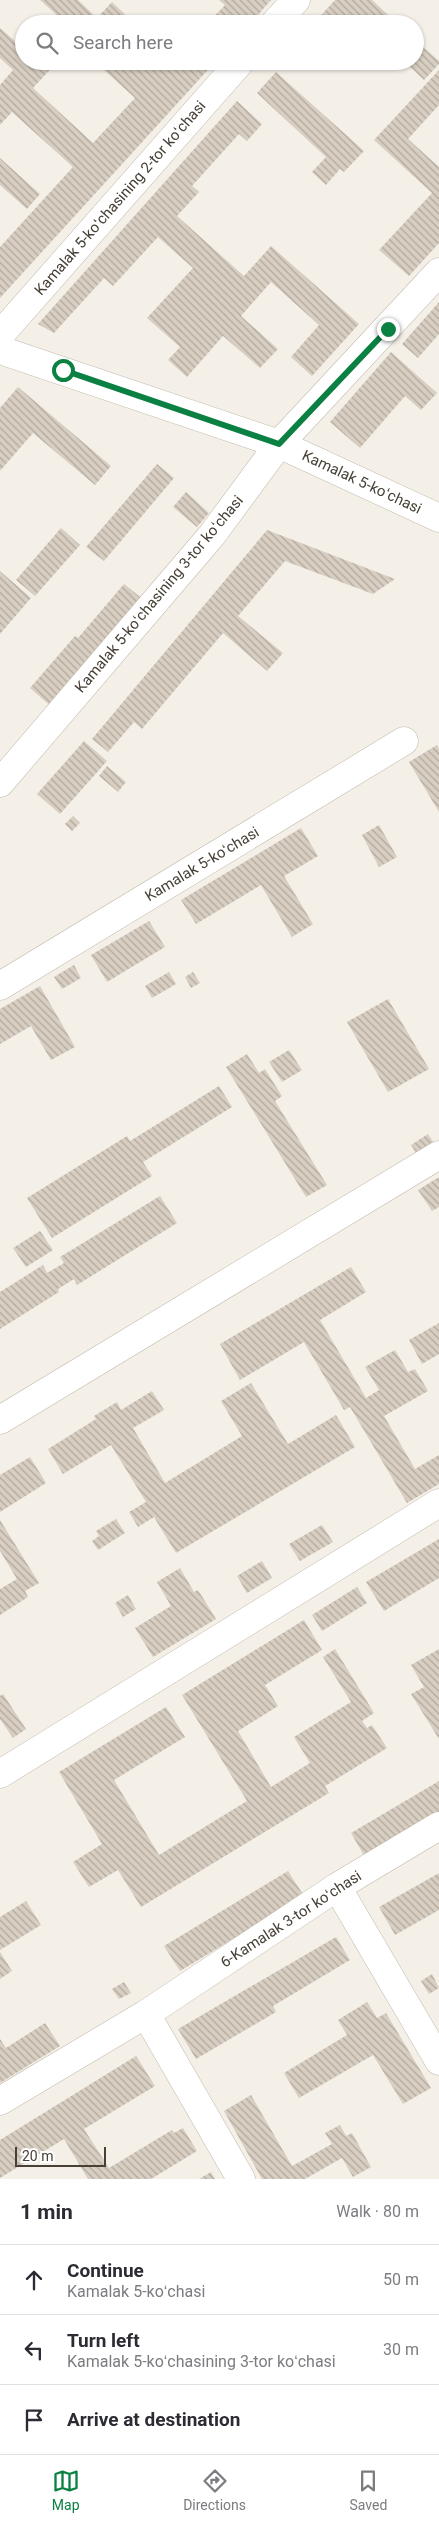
<!DOCTYPE html>
<html lang="en">
<head>
<meta charset="utf-8">
<style>
	:root { --surface:#fff; --page:#f7f7f7; --text:#2b2b33; --muted:#7c7c81; --line:#e1e1e2; --accent:#0b8043 }
	body { margin:0; font-family:Roboto,sans-serif; background:var(--page); color:var(--text) }
	.scale { position:absolute; left:15px; bottom:12px; width:91px; box-sizing:border-box; padding-left:5px; border:2px solid #474037; border-top:0; font-size:14px; line-height:18px; white-space:nowrap; color:#474037; -webkit-text-stroke:4px #fff; paint-order:stroke }
	.stop { position:absolute; width:15px; height:15px; margin:-11px; border:4px solid #0b8043; border-radius:50%; background:#fff }
	.stop.end { background:#0b8043; border-color:#fff; box-shadow:0 1px 5px #0008 }
	.list { margin:0; padding:0; list-style:none }
	h2 { display:flex; justify-content:space-between; align-items:center; height:65px; margin:0; padding:0 20px; font-size:21px }
	h2 small { font-size:16px; font-weight:400; color:var(--muted) }
	.list li { display:grid; grid-template-columns:32px 1fr auto; gap:15px; align-items:center; box-sizing:border-box; height:70px; padding:0 20px; border-top:1px solid var(--line) }
	.list b { display:block; font-size:19px; white-space:nowrap }
	.list p { margin:0; font-size:16px; white-space:nowrap; color:var(--muted) }
	.list em { font-size:16px; font-style:normal; color:var(--muted) }
	.icon { flex:none; width:28px; height:28px; fill:none; stroke:currentColor; stroke-width:2; stroke-linecap:round; stroke-linejoin:round }
	.map { position:relative; flex:none; width:439px; height:2179px; overflow:hidden }
	.search { position:absolute; background:var(--surface); box-shadow:0 1px 4px #0004; left:15px; right:15px; top:15px; height:55px; display:flex; align-items:center; gap:12px; box-sizing:border-box; padding:0 18px; border-radius:28px; color:var(--muted); font-size:19px }
	.sheet { height:275px; background:var(--surface) }
	nav { display:flex; justify-content:space-around; align-items:center; box-sizing:border-box; height:70px; border-top:1px solid var(--line); background:var(--surface); font-size:14px; color:var(--muted) }
	nav a { display:grid; justify-items:center; gap:2px }
	nav .on { color:var(--accent) }
	.map>svg:first-child { display:block }
	.building { fill:url(#building-back-hatch) }
	.lines { fill:none; stroke-linecap:round; stroke-linejoin:round }
	.minor-casing { stroke:#c2baae; stroke-width:29 }
	.minor { stroke:#fff; stroke-width:28 }
	.route { stroke:#0b8043; stroke-width:6 }
	.labels { text-anchor:middle; dominant-baseline:central; stroke-width:4.5; stroke-linejoin:round; paint-order:stroke }
	.street-label { font-size:15px; fill:#474037; stroke:#fff }
</style>
</head>
<body>
<div class="map">
<svg width="439" height="2179" viewBox="0 0 439 2179">
	<defs>
		<pattern id="building-back-hatch" width="6" height="6" patternUnits="userSpaceOnUse" patternTransform="scale(1.25)"><rect width="6" height="6" fill="#d8cec1"/><path d="M-1 5l2 2M0 0l6 6M5-1l2 2" fill="none" stroke="#b1a99e"/></pattern>
	</defs>
	<rect width="100%" height="100%" fill="#f4f0e8"/>
	<path class="building" d="M40 0H78L97 18 112 2 135 24H54L60 18Z
		M219 0H271L250 24H207L225 5Z
		M335 0H372L398 24H313Z
		M0 28 24 49V61H58L33 88 93 143 135 98 94 61H216L0 298V247L73 167 12 112 0 125V85L13 70 0 58Z
		M415 40 439 61V64L424 80 404 61H415Z
		M439 70V105L408 139 439 167V243L409 276 379 250 432 193 374 140Z
		M276 72 364 151 344 172 340 169 326 185 312 172 326 157 257 93Z
		M237 101 262 124 247 141 239 134 192 186 199 192 177 216 244 276 271 246 359 324 312 376 291 357 319 325 271 282 241 316 278 349 260 368 223 336 187 377 168 360 180 347 147 318 193 268 158 237 113 286 104 278 54 333 38 324Z
		M0 158 40 194 27 209 0 185Z
		M439 302V334L418 358 402 344Z
		M391 352 437 393 421 410 405 396 360 448 330 422Z
		M18 387 111 466 95 485 33 433 0 471V408Z
		M157 464 174 478 104 561 86 547Z
		M186 492 209 513 197 527 173 507Z
		M61 528 80 545 35 596 16 580Z
		M267 530 395 579 373 594 285 561 238 616 283 653 267 671 223 633 142 729 134 722 108 752 92 739Z
		M0 571 31 598 0 634Z
		M124 584 144 600 53 708 30 688 75 636 78 638Z
		M84 741 107 761 60 814 37 794Z
		M437 745 439 749V812L409 762Z
		M107 766 126 782 118 792 99 776Z
		M73 816 80 823 72 831 65 824Z
		M379 825 397 857 379 867 362 835Z
		M301 828 318 856 284 876 313 924 292 937 261 885 196 924 181 900Z
		M149 921 165 947 107 982 91 955Z
		M74 965 81 978 62 989 54 977Z
		M169 972 176 984 152 998 145 986Z
		M193 972 200 983 191 988 185 977Z
		M40 986 75 1047 51 1060 31 1026 0 1044V1009Z
		M388 999 429 1069 388 1092 347 1022Z
		M289 1050 302 1070 282 1082 269 1062Z
		M247 1054 259 1073 265 1069 282 1096 275 1101 327 1185 306 1197 226 1067Z
		M219 1086 232 1107 143 1162 152 1176 52 1238 27 1198 127 1136 130 1141Z
		M428 1134 435 1145 418 1156 411 1145Z
		M439 1177V1207L432 1211 418 1190Z
		M160 1196 177 1223 77 1285 74 1279 58 1289 59 1292 0 1329V1292L43 1265 47 1273 64 1263 60 1257Z
		M40 1231 53 1250 26 1267 13 1248Z
		M351 1267 366 1292 320 1320 366 1398 379 1390 365 1367 395 1350 408 1372 415 1369 428 1391 384 1416 415 1469 439 1455V1484L407 1503 350 1407 344 1410 304 1342 240 1380 220 1344Z
		M439 1323V1354L422 1364 409 1340Z
		M251 1383 288 1444 336 1415 355 1447 176 1553 154 1517 138 1527 129 1512 146 1502 111 1445 63 1474 48 1449 96 1419 94 1416 117 1402 121 1410 152 1391 164 1410 133 1428 165 1483 242 1436 221 1401Z
		M30 1457 46 1483 0 1512V1475Z
		M116 1519 125 1533 98 1550 92 1541 99 1536 96 1531Z
		M0 1520 39 1583 25 1591 28 1597 0 1615V1589L17 1579 0 1551Z
		M322 1525 333 1542 300 1561 289 1544Z
		M439 1539V1578L384 1611 366 1582Z
		M262 1561 272 1578 247 1593 237 1576Z
		M180 1568 194 1592 198 1590 216 1619 153 1657 135 1628 171 1606 157 1582Z
		M357 1587 367 1603 322 1631 312 1615Z
		M128 1595 136 1609 123 1617 115 1603Z
		M304 1620 322 1650 265 1685 278 1706 238 1731 271 1787 310 1763 294 1737 351 1702 323 1657 335 1649 374 1713 362 1721 367 1728 372 1725 387 1748 325 1786 329 1793 141 1907 118 1870 89 1887 73 1862 102 1844 59 1772 166 1707 185 1737 114 1780 159 1855 247 1801 182 1695Z
		M439 1649V1739L411 1694 424 1687 411 1665Z
		M3 1694 26 1729 13 1738 0 1719V1696Z
		M439 1781V1816L366 1859 351 1833Z
		M288 1871 304 1896 180 1971 164 1946Z
		M439 1873V1910L395 1935 379 1907Z
		M26 1901 41 1925 0 1950V1917Z
		M336 1937 350 1960 273 2006 276 2012 196 2059 178 2029Z
		M0 1952 12 1971 0 1979Z
		M432 1974 439 1988 429 1994 421 1981Z
		M124 1982 131 1993 119 1999 112 1989Z
		M367 2002 377 2018 386 2013 431 2088 403 2104 373 2055 299 2098 284 2073 347 2035 338 2020Z
		M45 2023 60 2046 0 2083V2039L6 2048Z
		M136 2056 155 2086 84 2129 109 2168 172 2130 174 2133 183 2128 197 2151 151 2179H88L64 2139 0 2178V2140Z
		M251 2095 292 2166 332 2144 325 2133 340 2125 346 2136 352 2133 371 2167 353 2177 342 2158 305 2179H262L224 2111Z
		M211 2172 215 2179H199Z"/>
	<g class="lines">
		<g class="minor-casing">
			<path id="minor" d="M274 24 296 0
				M0 335 241 61
				M0 350 279 444 439 518
				M0 783 212 535 279 444 439 272
				M0 986 404 741
				M0 1420 439 1155
				M0 1774 439 1503
				M337 1887 439 2061
				M146 2014 241 2179
				M0 2101 146 2014 337 1887 439 1826"/>
		</g>
		<use href="#minor" class="minor"/>
	</g>
	<g class="lines">
		<path class="route" d="M63 370 279 444 388 329"/>
	</g>
	<g class="labels">
		<g class="street-label">
			<text transform="translate(120 198) rotate(-49)">Kamalak 5-koʻchasining 2-tor koʻchasi</text>
			<text transform="translate(362 482) rotate(25)">Kamalak 5-koʻchasi</text>
			<text transform="translate(159 594) rotate(-50)">Kamalak 5-koʻchasining 3-tor koʻchasi</text>
			<text transform="translate(202 864) rotate(-31)">Kamalak 5-koʻchasi</text>
			<text transform="translate(291 1919) rotate(-33)">6-Kamalak 3-tor koʻchasi</text>
		</g>
	</g>
</svg>
<div class="scale">20 m</div>
<div class="stop" style="left:63px;top:370px"></div>
<div class="stop end" style="left:388px;top:329px"></div>
<div class="search"><svg class="icon" aria-label="search" viewBox="0 0 24 24"><circle cx="10" cy="10" r="6"/><path d="M15 15l6 6"/></svg>Search here</div>
</div>
<section class="sheet">
<h2>1 min<small>Walk · 80 m</small></h2>
<ul class="list">
<li><svg class="icon" aria-label="ahead" viewBox="0 0 24 24"><path d="M12 20V5M6 11l6-6 6 6"/></svg><div><b>Continue</b><p>Kamalak 5-koʻchasi</p></div><em>50 m</em></li>
<li><svg class="icon" aria-label="left" viewBox="0 0 24 24"><path d="M17 20v-9H6M10 6l-5 5 5 5"/></svg><div><b>Turn left</b><p>Kamalak 5-koʻchasining 3-tor koʻchasi</p></div><em>30 m</em></li>
<li><svg class="icon" aria-label="arrive" viewBox="0 0 24 24"><path d="M6 21V4h12l-3 4 3 4H6"/></svg><div><b>Arrive at destination</b></div></li>
</ul>
</section>
<nav>
<a class="on"><svg class="icon" aria-label="map" viewBox="0 0 24 24"><path d="M3 6l6-2 6 2 6-2v14l-6 2-6-2-6 2zM9 4v14M15 6v14"/></svg>Map</a>
<a><svg class="icon" aria-label="directions" viewBox="0 0 24 24"><path d="M12 3l9 9-9 9-9-9zM9 14v-3h6M13 9l2 2-2 2"/></svg>Directions</a>
<a><svg class="icon" aria-label="saved" viewBox="0 0 24 24"><path d="M7 4h10v16l-5-4-5 4z"/></svg>Saved</a>
</nav>
</body>
</html>
